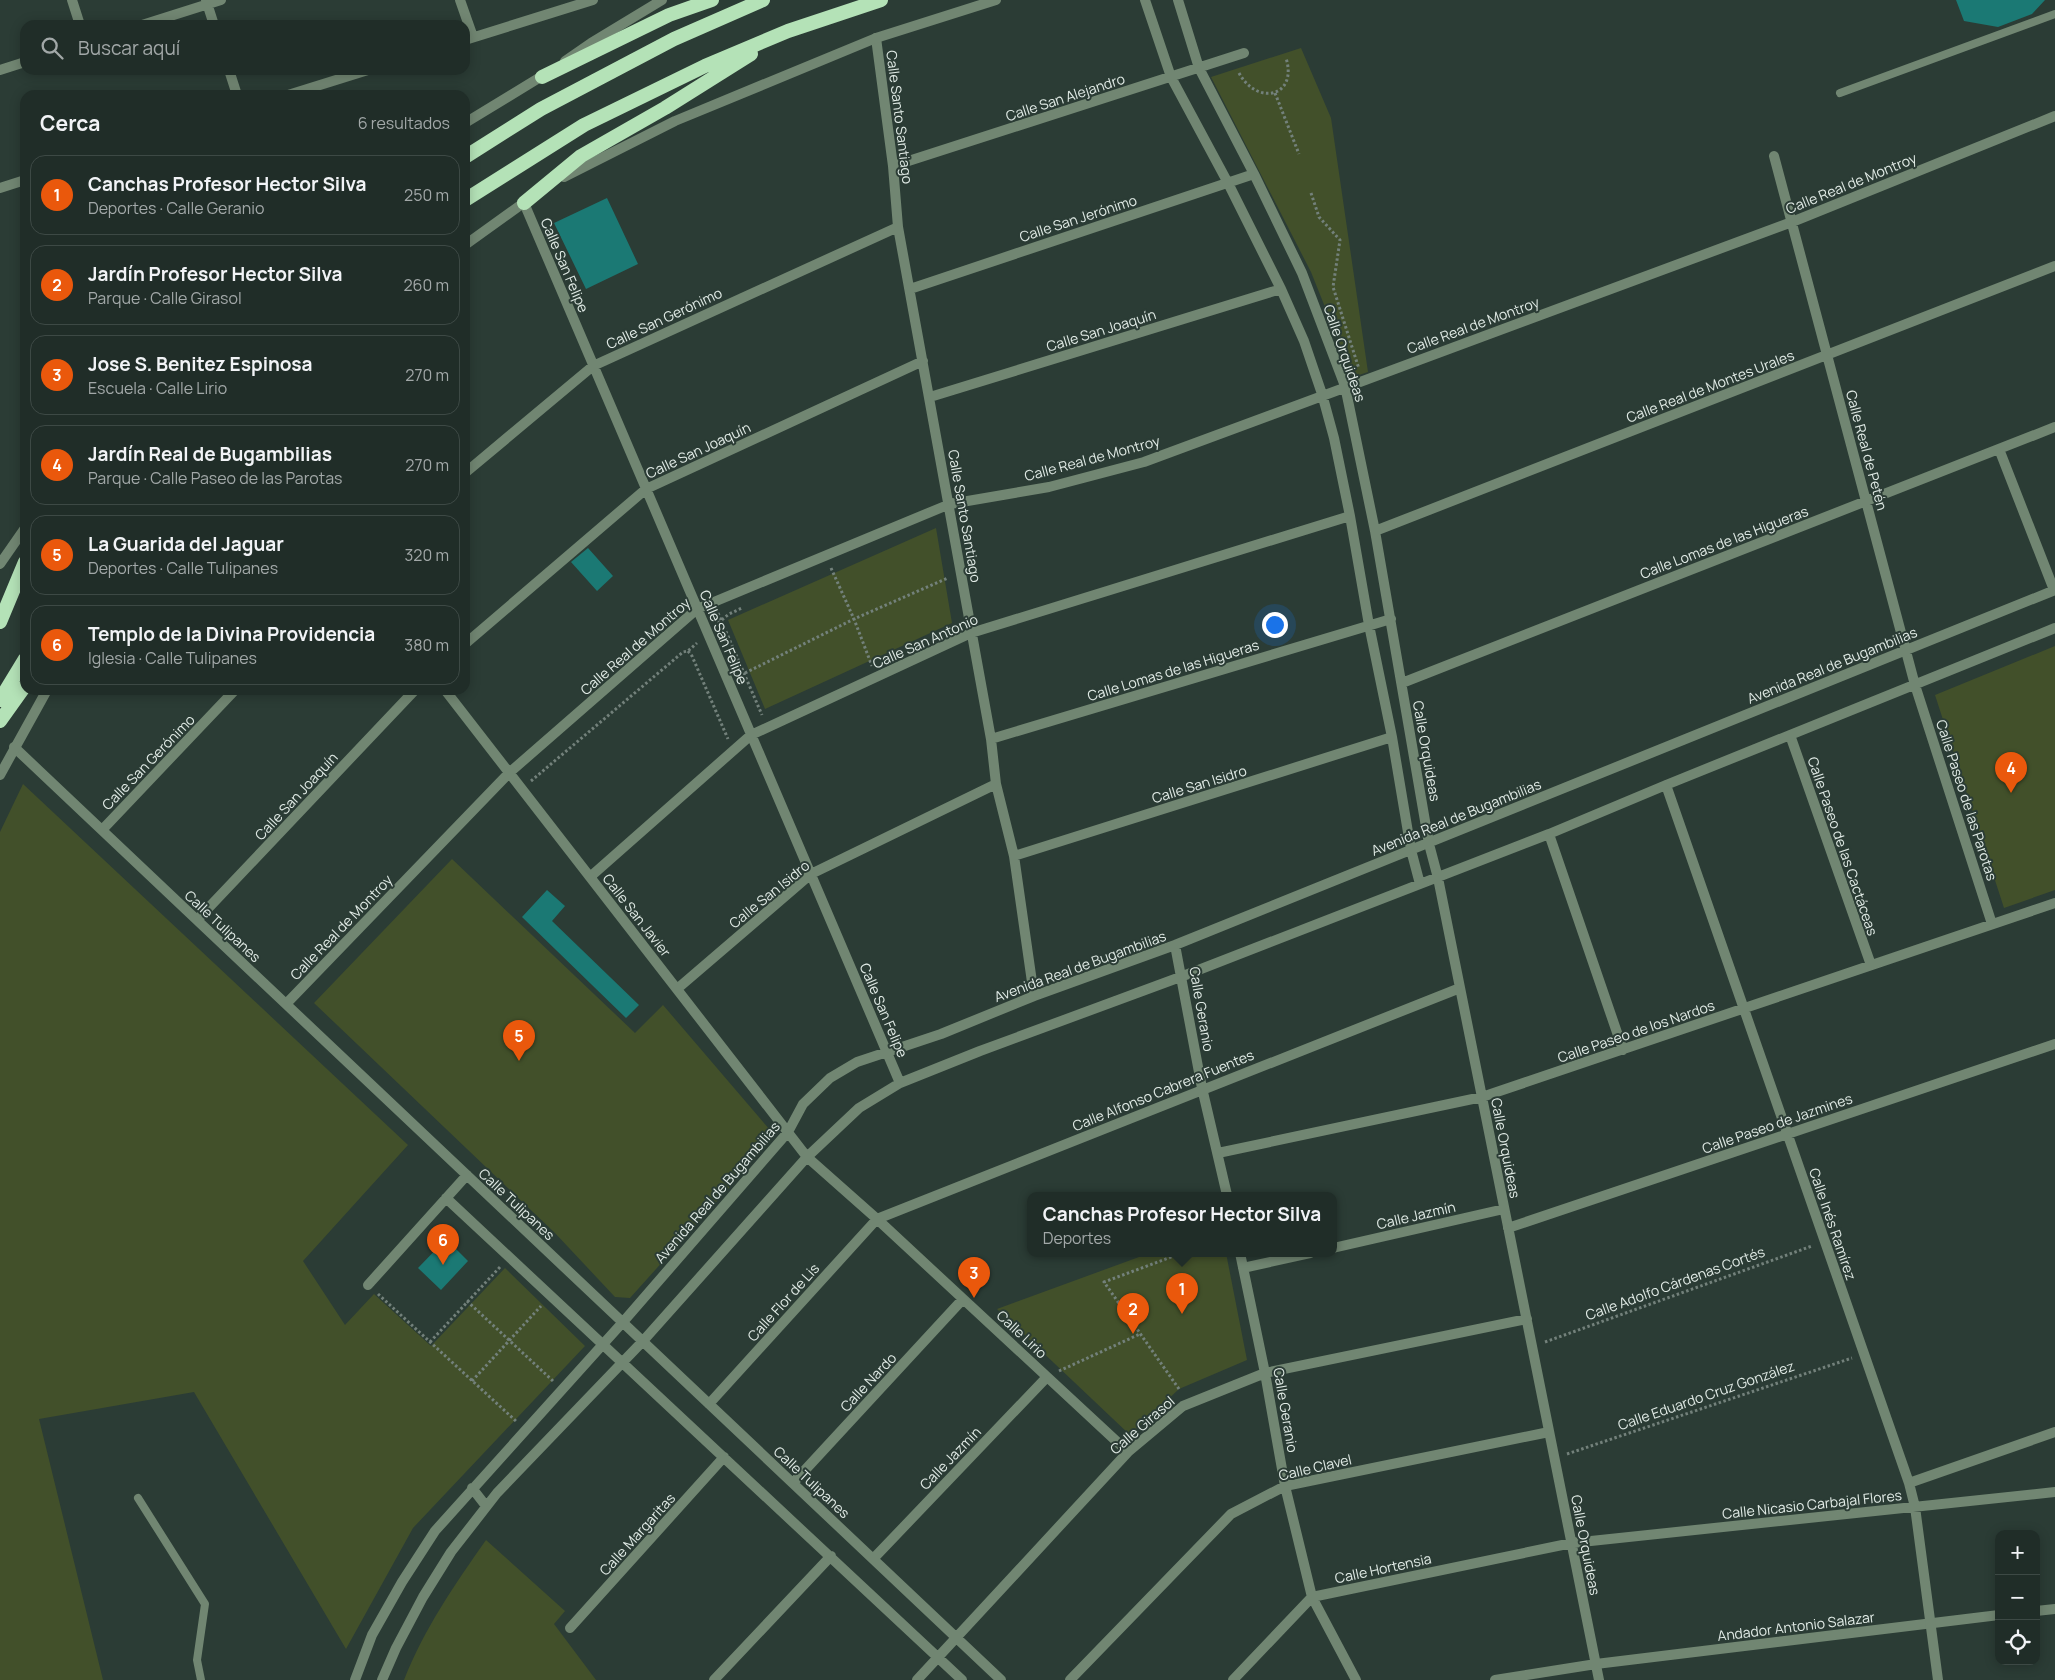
<!DOCTYPE html>
<html lang="es">
<head>
<meta charset="utf-8">
<style>
	:root { --surface:#202d28; --page:#283530; --text:#f1f3f6; --muted:#a2a8a8; --line:#3d4945; --accent:#ea580c }
	body { margin:0; font-family:Manrope,sans-serif; background:var(--page); color:var(--text) }
	.controls { position:absolute; right:15px; bottom:15px; display:grid; overflow:hidden; border-radius:10px; box-shadow:0 2px 12px #0003 }
	.controls button { width:45px; height:45px; display:grid; place-items:center; padding:0; border:0; border-bottom:1px solid var(--line); background:var(--surface); color:var(--text); font:25px sans-serif }
	.you { position:absolute; left:1274px; top:624px; width:18px; height:18px; margin:-12px; border:4px solid #fff; border-radius:50%; background:#1a73e8; box-shadow:0 0 0 8px #1a73e833 }
	.badge { display:grid; place-items:center; width:32px; height:32px; border-radius:50%; background:var(--accent); color:#fff; font-size:16px; font-weight:700 }
	.pin { position:absolute; translate:-50% -41px; filter:drop-shadow(0 1px 2px #0008) }
	.pin::after { content:''; position:absolute; top:26px; width:18px; height:15px; background:inherit; clip-path:polygon(0 0,100% 0,50% 100%) }
	.popup { position:absolute; left:1027px; top:1192px; width:310px; height:65px; box-sizing:border-box; display:grid; place-content:center; border-radius:10px; background:var(--surface); filter:drop-shadow(0 1px 4px #0005); font-size:16px; white-space:nowrap; color:var(--muted) }
	.popup b { font-size:19px; color:var(--text) }
	.popup::after { content:''; position:absolute; left:50%; top:100%; margin-left:-10px; border:10px solid transparent; border-top-color:var(--surface) }
	.list { margin:0; padding:0; list-style:none }
	h2 { display:flex; justify-content:space-between; align-items:center; height:65px; margin:0; padding:0 20px; font-size:21px }
	h2 small { font-size:16px; font-weight:400; color:var(--muted) }
	.list li { display:grid; grid-template-columns:32px 1fr auto; gap:15px; align-items:center; box-sizing:border-box; height:80px; margin:0 10px 10px; padding:0 10px; border:1px solid var(--line); border-radius:15px }
	.list b { display:block; font-size:19px; white-space:nowrap }
	.list p { margin:0; font-size:16px; white-space:nowrap; color:var(--muted) }
	.list em { font-size:16px; font-style:normal; color:var(--muted) }
	.icon { flex:none; width:28px; height:28px; fill:none; stroke:currentColor; stroke-width:2; stroke-linecap:round; stroke-linejoin:round }
	.map { position:relative; flex:none; width:2055px; height:1680px; overflow:hidden }
	.search { position:absolute; background:var(--surface); box-shadow:0 2px 12px #0003; left:20px; top:20px; width:450px; height:55px; display:flex; align-items:center; gap:12px; box-sizing:border-box; padding:0 18px; border-radius:15px; color:var(--muted); font-size:19px }
	.panel { position:absolute; background:var(--surface); box-shadow:0 2px 12px #0003; left:20px; top:90px; width:450px; height:605px; border-radius:15px }
	.map>svg:first-child { display:block }
	.green { fill:#42502a }
	.building { fill:#1b7974 }
	.lines { fill:none; stroke-linecap:round; stroke-linejoin:round }
	.path { stroke:#73817b; stroke-width:3; stroke-dasharray:2.5 2.5; stroke-linecap:butt }
	.service { stroke:#718672; stroke-width:8 }
	.pedestrian { stroke:#718672; stroke-width:10 }
	.minor { stroke:#718672; stroke-width:10 }
	.tertiary { stroke:#718672; stroke-width:10 }
	.trunk { stroke:#b4e2b7; stroke-width:14 }
	.labels { text-anchor:middle; dominant-baseline:central; stroke-width:4; stroke-linejoin:round; paint-order:stroke }
	.street-label { font-size:14px; fill:#e1ebe6; stroke:#2b3c35 }
</style>
</head>
<body>
<div class="map">
<svg width="2055" height="1680" viewBox="0 0 2055 1680">
	<rect width="100%" height="100%" fill="#2b3c35"/>
	<path class="green" d="M1301 48 1331 118 1368 372 1353 377 1311 272 1211 77Z
		M936 528 952 623 765 709 728 620Z
		M2055 646V890L2004 908 1935 695Z
		M23 784 408 1145 303 1261 345 1325 374 1294 431 1346 505 1268 585 1346 413 1528 346 1649 194 1392 39 1419 103 1680H0V832Z
		M452 859 635 1033 663 1005 770 1130 771 1141 630 1298 615 1297 555 1233 314 1003Z
		M1150 1253H1226L1247 1360 1179 1389 1130 1435 997 1309Z
		M486 1540 565 1611 554 1624 596 1680H404C424 1629 455 1584 486 1540Z"/>
	<path class="building" d="M1956 0H2045L2032 14 1998 27 1964 21Z
		M607 198 638 264 586 289 554 223Z
		M588 548 613 576 597 591 571 562Z
		M547 890 565 906 552 921 639 1005 626 1018 522 917Z
		M446 1239 468 1261 441 1290 418 1268Z"/>
	<g class="lines">
		<path class="path" d="M1239 73C1258 107 1298 96 1286 58
			M1275 93 1299 154
			M1311 193 1319 217 1340 240 1333 287 1359 369
			M831 568 854 619 872 666
			M718 613 762 715
			M718 623 729 614 742 608
			M688 651 692 656 728 739
			M745 673 854 619 948 578
			M531 781 683 652 688 651 697 643
			M378 1294 517 1422
			M467 1301 553 1381
			M430 1342 501 1266
			M1545 1342 1812 1246
			M1059 1371 1140 1334
			M472 1381 541 1306
			M1179 1389 1104 1282 1182 1253
			M1567 1454 1852 1358"/>
		<path class="service" d="M1840 93 2055 14
			M138 1498 205 1604 197 1660 201 1680"/>
		<path class="pedestrian" d="M2036 1611 2055 1609
			M1596 1664 1999 1615"/>
		<path class="minor" d="M72 0 80 25
			M206 0 214 25
			M460 0 473 37
			M1145 0 1171 77 1228 183 1281 289 1304 341 1322 394 1334 438 1350 516 1369 625 1392 737 1411 850 1420 884
			M1178 0 1199 68 1254 174 1302 273 1345 386 1375 531 1429 844 1438 878 1599 1680
			M142 25 221 0
			M876 38 893 166 898 227 991 739 996 784 1014 856 1034 996
			M465 40 593 0
			M0 70 25 62
			M229 70 237 95
			M288 95 368 70
			M1774 156 1915 685 1992 924
			M893 166 1244 53
			M0 188 25 180
			M524 203 900 1083
			M910 289 1254 174
			M930 397 1281 289
			M1999 449 2054 590
			M465 473 593 366 898 227
			M1375 531 2055 266
			M465 644 646 489 923 361
			M1402 683 2055 427
			M445 690 807 1157 877 1219 1128 1452
			M1790 735 1871 965
			M991 739 1391 619
			M14 747 1001 1680
			M1666 785 1909 1483 1915 1507 1938 1680
			M102 830 235 690
			M1549 834 1623 1050
			M1014 856 1392 737
			M590 877 751 735 971 633 1350 516
			M197 920 415 690
			M1175 945 1202 1088 1227 1195
			M677 989 811 874 996 784
			M286 1004 509 773 697 609 950 504 1049 487 1144 462 1792 222 2055 116
			M1218 1153 1482 1097 2055 903
			M446 1198 962 1680
			M1508 1228 2055 1044
			M1333 1248 1504 1209
			M1240 1253 1265 1373 1285 1486 1312 1597 1356 1680
			M1243 1268 1310 1253
			M368 1285 467 1175
			M709 1404 877 1219 1460 988
			M793 1483 963 1299
			M1909 1483 2055 1432
			M472 1488 486 1506
			M873 1559 1047 1377
			M570 1628 724 1457
			M355 1680 372 1635 402 1582 435 1531 623 1322 788 1132 803 1104 830 1078 857 1062 941 1034 1034 996 1175 945 2055 590
			M382 1680 396 1648 423 1597 451 1552 497 1493 643 1341 807 1157 859 1108 900 1083 980 1051 1183 976 1549 834 1666 785 2055 628
			M714 1680 831 1556
			M917 1680 1128 1452 1183 1406 1265 1373 1527 1319
			M1070 1680 1231 1514 1285 1486 1549 1432
			M1233 1680 1312 1597 1572 1543 2055 1492
			M1495 1680 1596 1664"/>
		<path class="tertiary" d="M565 61 591 43 662 0
			M465 123 547 73
			M564 177 675 121 876 38 996 0
			M465 245 529 199
			M0 564 25 528
			M0 775 47 690"/>
		<path class="trunk" d="M542 77 669 15 712 0
			M465 157 541 109 674 39 763 0
			M465 200 584 125 705 66 788 31 881 0
			M524 203 581 156 665 108 751 54
			M0 622 25 562
			M0 700 25 659
			M0 721 25 686"/>
	</g>
	<g class="labels">
		<g class="street-label">
			<text transform="translate(1065 97) rotate(-18)">Calle San Alejandro</text>
			<text transform="translate(900 117) rotate(83)">Calle Santo Santiago</text>
			<text transform="translate(1851 183) rotate(-22)">Calle Real de Montroy</text>
			<text transform="translate(1078 218) rotate(-18)">Calle San Jerónimo</text>
			<text transform="translate(565 265) rotate(67)">Calle San Felipe</text>
			<text transform="translate(664 318) rotate(-25)">Calle San Gerónimo</text>
			<text transform="translate(1473 325) rotate(-20)">Calle Real de Montroy</text>
			<text transform="translate(1101 330) rotate(-17)">Calle San Joaquín</text>
			<text transform="translate(1345 353) rotate(71)">Calle Orquideas</text>
			<text transform="translate(1710 386) rotate(-21)">Calle Real de Montes Urales</text>
			<text transform="translate(698 450) rotate(-25)">Calle San Joaquín</text>
			<text transform="translate(1867 450) rotate(75)">Calle Real de Petén</text>
			<text transform="translate(1092 458) rotate(-15)">Calle Real de Montroy</text>
			<text transform="translate(965 516) rotate(80)">Calle Santo Santiago</text>
			<text transform="translate(1724 542) rotate(-21)">Calle Lomas de las Higueras</text>
			<text transform="translate(724 637) rotate(67)">Calle San Felipe</text>
			<text transform="translate(925 641) rotate(-24)">Calle San Antonio</text>
			<text transform="translate(635 646) rotate(-41)">Calle Real de Montroy</text>
			<text transform="translate(1832 665) rotate(-22)">Avenida Real de Bugambilias</text>
			<text transform="translate(1173 670) rotate(-17)">Calle Lomas de las Higueras</text>
			<text transform="translate(1427 751) rotate(80)">Calle Orquideas</text>
			<text transform="translate(148 762) rotate(-46)">Calle San Gerónimo</text>
			<text transform="translate(1199 784) rotate(-17)">Calle San Isidro</text>
			<text transform="translate(296 796) rotate(-47)">Calle San Joaquín</text>
			<text transform="translate(1967 800) rotate(72)">Calle Paseo de las Parotas</text>
			<text transform="translate(1456 817) rotate(-22)">Avenida Real de Bugambilias</text>
			<text transform="translate(1843 846) rotate(71)">Calle Paseo de las Cactáceas</text>
			<text transform="translate(769 894) rotate(-39)">Calle San Isidro</text>
			<text transform="translate(637 915) rotate(52)">Calle San Javier</text>
			<text transform="translate(223 926) rotate(43)">Calle Tulipanes</text>
			<text transform="translate(341 927) rotate(-46)">Calle Real de Montroy</text>
			<text transform="translate(1080 966) rotate(-20)">Avenida Real de Bugambilias</text>
			<text transform="translate(1202 1009) rotate(80)">Calle Geranio</text>
			<text transform="translate(884 1010) rotate(67)">Calle San Felipe</text>
			<text transform="translate(1636 1031) rotate(-19)">Calle Paseo de los Nardos</text>
			<text transform="translate(1163 1090) rotate(-22)">Calle Alfonso Cabrera Fuentes</text>
			<text transform="translate(1777 1123) rotate(-19)">Calle Paseo de Jazmines</text>
			<text transform="translate(1506 1148) rotate(79)">Calle Orquideas</text>
			<text transform="translate(717 1192) rotate(-49)">Avenida Real de Bugambilias</text>
			<text transform="translate(517 1204) rotate(43)">Calle Tulipanes</text>
			<text transform="translate(1416 1215) rotate(-13)">Calle Jazmín</text>
			<text transform="translate(1833 1224) rotate(71)">Calle Inés Ramírez</text>
			<text transform="translate(1675 1283) rotate(-20)">Calle Adolfo Cárdenas Cortés</text>
			<text transform="translate(783 1302) rotate(-48)">Calle Flor de Lis</text>
			<text transform="translate(1022 1334) rotate(43)">Calle Lirio</text>
			<text transform="translate(868 1382) rotate(-47)">Calle Nardo</text>
			<text transform="translate(1706 1395) rotate(-19)">Calle Eduardo Cruz González</text>
			<text transform="translate(1286 1410) rotate(80)">Calle Geranio</text>
			<text transform="translate(1142 1425) rotate(-41)">Calle Girasol</text>
			<text transform="translate(950 1458) rotate(-46)">Calle Jazmín</text>
			<text transform="translate(1315 1467) rotate(-13)">Calle Clavel</text>
			<text transform="translate(812 1482) rotate(43)">Calle Tulipanes</text>
			<text transform="translate(1812 1504) rotate(-6)">Calle Nicasio Carbajal Flores</text>
			<text transform="translate(637 1534) rotate(-48)">Calle Margaritas</text>
			<text transform="translate(1586 1545) rotate(79)">Calle Orquideas</text>
			<text transform="translate(1383 1568) rotate(-12)">Calle Hortensia</text>
			<text transform="translate(1796 1626) rotate(-7)">Andador Antonio Salazar</text>
		</g>
	</g>
</svg>
<div class="controls">
<button>+</button>
<button>−</button>
<button><svg class="icon" aria-label="locate" viewBox="0 0 24 24"><circle cx="12" cy="12" r="6"/><path d="M12 2v4M12 18v4M2 12h4M18 12h4"/></svg></button>
</div>
<div class="you"></div>
<div class="pin badge" style="left:1182px;top:1314px">1</div>
<div class="popup"><b>Canchas Profesor Hector Silva</b>Deportes</div>
<div class="pin badge" style="left:1133px;top:1334px">2</div>
<div class="pin badge" style="left:974px;top:1298px">3</div>
<div class="pin badge" style="left:2011px;top:793px">4</div>
<div class="pin badge" style="left:519px;top:1061px">5</div>
<div class="pin badge" style="left:443px;top:1265px">6</div>
<div class="search"><svg class="icon" aria-label="search" viewBox="0 0 24 24"><circle cx="10" cy="10" r="6"/><path d="M15 15l6 6"/></svg>Buscar aquí</div>
<section class="panel">
<h2>Cerca<small>6 resultados</small></h2>
<ul class="list">
<li><span class="badge">1</span><div><b>Canchas Profesor Hector Silva</b><p>Deportes · Calle Geranio</p></div><em>250 m</em></li>
<li><span class="badge">2</span><div><b>Jardín Profesor Hector Silva</b><p>Parque · Calle Girasol</p></div><em>260 m</em></li>
<li><span class="badge">3</span><div><b>Jose S. Benitez Espinosa</b><p>Escuela · Calle Lirio</p></div><em>270 m</em></li>
<li><span class="badge">4</span><div><b>Jardín Real de Bugambilias</b><p>Parque · Calle Paseo de las Parotas</p></div><em>270 m</em></li>
<li><span class="badge">5</span><div><b>La Guarida del Jaguar</b><p>Deportes · Calle Tulipanes</p></div><em>320 m</em></li>
<li><span class="badge">6</span><div><b>Templo de la Divina Providencia</b><p>Iglesia · Calle Tulipanes</p></div><em>380 m</em></li>
</ul>
</section>
</div>
</body>
</html>
